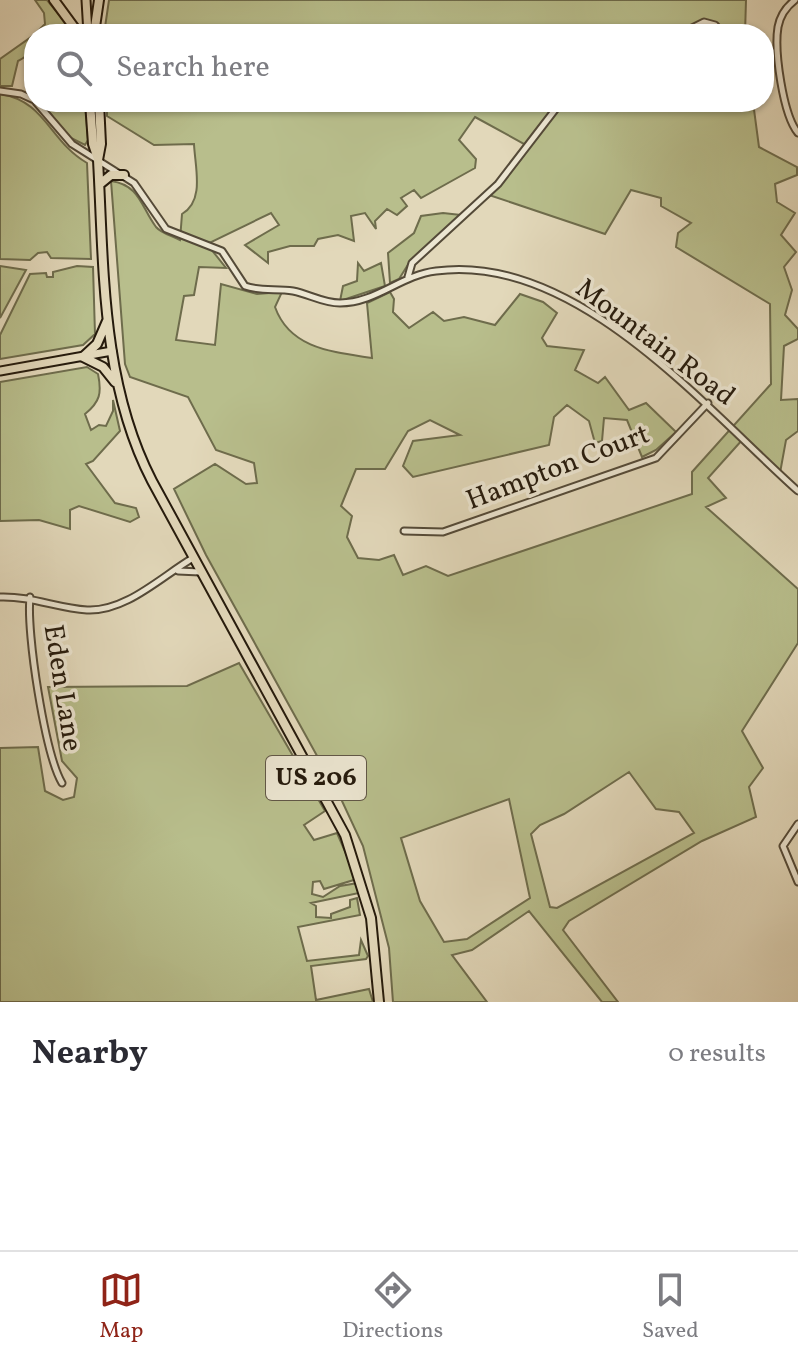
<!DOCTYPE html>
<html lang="en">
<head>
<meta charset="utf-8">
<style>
	:root { --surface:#fff; --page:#f2f2f3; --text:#2b2b33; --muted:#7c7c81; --line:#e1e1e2; --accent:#8f2418 }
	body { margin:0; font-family:Vollkorn,serif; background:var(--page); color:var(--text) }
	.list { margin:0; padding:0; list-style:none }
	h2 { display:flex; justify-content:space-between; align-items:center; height:104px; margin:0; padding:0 32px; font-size:34px }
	h2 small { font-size:26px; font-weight:400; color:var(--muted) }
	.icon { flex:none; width:44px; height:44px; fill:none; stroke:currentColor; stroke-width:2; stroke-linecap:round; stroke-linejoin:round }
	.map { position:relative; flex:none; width:798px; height:1002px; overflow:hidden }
	.search { position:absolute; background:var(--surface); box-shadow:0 2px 6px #0004; left:24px; right:24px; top:24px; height:88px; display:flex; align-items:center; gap:20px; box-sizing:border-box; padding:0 28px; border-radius:32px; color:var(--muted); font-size:30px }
	.sheet { height:248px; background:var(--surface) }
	nav { display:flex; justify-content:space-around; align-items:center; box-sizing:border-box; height:112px; border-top:2px solid var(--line); background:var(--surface); font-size:22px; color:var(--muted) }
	nav a { display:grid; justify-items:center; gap:4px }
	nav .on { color:var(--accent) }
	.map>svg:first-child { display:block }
	.green { fill:#b8be8c; stroke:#6e6c4c; stroke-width:2; fill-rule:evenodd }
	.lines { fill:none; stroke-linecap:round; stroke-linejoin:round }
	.minor-casing { stroke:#544a38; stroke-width:9 }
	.major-casing { stroke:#251a0c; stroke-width:11 }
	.highway-casing { stroke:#251a0c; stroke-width:12 }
	.minor { stroke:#ece6d2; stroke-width:5 }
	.major { stroke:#e2d8ba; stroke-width:7 }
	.highway { stroke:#e2d8ba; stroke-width:8 }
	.labels { text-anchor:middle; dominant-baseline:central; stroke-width:7; stroke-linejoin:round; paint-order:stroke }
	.shield { fill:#ece6d2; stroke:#615747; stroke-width:2 }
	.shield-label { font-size:26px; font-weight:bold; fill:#251a0c }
	.street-label { font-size:28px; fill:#251a0c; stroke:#ece6d2 }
</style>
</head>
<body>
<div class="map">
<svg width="798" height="1002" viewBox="0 0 798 1002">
	<rect width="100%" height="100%" fill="#e2d8ba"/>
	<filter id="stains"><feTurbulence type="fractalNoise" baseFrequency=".0025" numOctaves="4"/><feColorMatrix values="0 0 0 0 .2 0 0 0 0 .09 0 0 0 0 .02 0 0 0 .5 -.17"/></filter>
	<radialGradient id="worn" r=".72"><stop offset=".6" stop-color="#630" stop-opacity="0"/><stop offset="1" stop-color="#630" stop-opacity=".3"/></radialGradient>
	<path class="green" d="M35 0H47L75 34H35L45 24 44 13Z
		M109 0H746L745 34H104Z
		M34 35C34 49 30 55 18 61L12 86H0V59Z
		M0 94C46 101 49 141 87 163L91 259 51 258 47 252 38 253 30 260 0 259Z
		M62 102H85L88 140 85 145 69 137 43 105Z
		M107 102H753L759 147 797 167V175L775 184 777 202 795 213 781 235 796 252 784 267 792 290 785 315 798 329V339L784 346 781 400 798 399V431L786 440 780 473 743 439 708 478 726 498 706 507 798 589V643L742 731 763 768 749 787 756 817 702 841 569 921 563 930 618 1002H602L529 911 472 950 452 955 487 1002H393L389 948 363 846 342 801 206 555 174 489 215 464 246 484 257 483 254 463 216 450 188 397 130 377 125 364 111 181C140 185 141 207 156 227 161 233 172 236 180 240L182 214C205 201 195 167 194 144L154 145 107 116ZM475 117 526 145 486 194 605 234 631 190 661 198V206L691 223 678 233 676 247 770 304 771 384 692 472V494L448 576 426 566 403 575 394 555 379 560 358 558 347 537 352 516 341 506 356 469H385L408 431 430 420 460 435 413 441 403 466 413 477 549 445 554 417 567 405 589 421 595 443 602 441 604 418 627 420 642 457 656 450 676 432 646 403 629 410 605 377 598 383 575 370 584 350 547 346 542 338 557 313 543 302 520 294 495 325 464 317 444 321 433 312 409 328 393 312 394 299 390 292 367 303 372 358C333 352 290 349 275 307L282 292 257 294 221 284 215 345 176 340 184 296 194 295 199 267 226 268 207 244 271 213 279 225 245 245 268 263V252L290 246H314L318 239 338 235 354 241 351 216 365 213 376 229 375 221 387 209 397 215 407 206 401 198 414 190 421 198 475 168 476 159 459 140ZM629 772 656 809 679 812 694 833 557 908 550 907 531 834 540 825 564 814ZM509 799 530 898 467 939 444 942 420 901 401 838Z
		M443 213 461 215 411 260 399 279 390 283 388 253 414 233 421 216Z
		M358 263 364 271 381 263 385 286 340 301 343 286 357 281Z
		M0 266 26 270 0 318Z
		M77 266 93 267 95 334 83 345 0 359V335L30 274 46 273 47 277H53V272Z
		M87 367 98 374C102 393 100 402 85 414L91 430 99 425 106 426 113 411V400L120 431 93 461 86 464 115 503 136 508 139 517 130 522 79 506 70 510V529L39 520 0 521V382Z
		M239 663 325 811 304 825 314 840 337 833 357 879 324 889 320 881 313 882 312 894 323 897 340 886 358 883 359 893 311 903 316 906V917L331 918V914L350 907V900L357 898 360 915 298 927 307 961 359 955 361 940 368 956 366 959 311 966 316 1000 369 989 373 1002H0V748L38 747 45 791 63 800 74 797 77 778 62 761 48 687 187 686Z"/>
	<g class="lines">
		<g class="minor-casing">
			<path id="minor" d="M795 0C786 7 780 16 778 27 774 51 783 115 798 133
				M611 34 620 30 628 34
				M680 34 704 22 715 25 723 34
				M0 91 21 94 34 100
				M36 102 72 144 134 183 166 229 222 251 245 286C261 292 277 288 293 291 309 294 323 303 340 303 376 303 401 275 436 271 575 252 704 407 798 491
				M408 277 412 263 498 184 561 102
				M404 531 443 532 656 458 708 403
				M178 571 200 572
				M0 597C31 596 57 608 87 610 126 612 162 576 193 558
				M30 597C26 632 45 754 62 783
				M798 824 783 846 798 882"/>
		</g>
		<g class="major-casing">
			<path id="major" d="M86 0 88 34
				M0 371 112 351"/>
		</g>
		<g class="highway-casing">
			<path id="highway" d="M54 0 79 34
				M94 34 99 0
				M90 102 93 144 98 159
				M99 102 101 144 98 160C104 267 101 383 152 481L345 835 371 918 379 1002
				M100 184 111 175H124
				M107 321 97 344 83 357 103 367 115 382"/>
		</g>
		<use href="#minor" class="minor"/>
		<use href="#major" class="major"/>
		<use href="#highway" class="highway"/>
	</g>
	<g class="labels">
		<rect class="shield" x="266" y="756" width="100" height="44" rx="6"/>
		<g class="shield-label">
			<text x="316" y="778">US 206</text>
		</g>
		<g class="street-label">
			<text transform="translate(655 343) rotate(37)">Mountain Road</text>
			<text transform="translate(558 468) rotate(-21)">Hampton Court</text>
			<text transform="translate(62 688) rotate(81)">Eden Lane</text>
		</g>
	</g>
	<rect width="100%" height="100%" filter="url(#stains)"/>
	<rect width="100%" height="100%" fill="url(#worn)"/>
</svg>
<div class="search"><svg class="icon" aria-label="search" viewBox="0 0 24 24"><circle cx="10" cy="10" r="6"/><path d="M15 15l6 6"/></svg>Search here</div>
</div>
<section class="sheet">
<h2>Nearby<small>0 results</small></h2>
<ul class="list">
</ul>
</section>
<nav>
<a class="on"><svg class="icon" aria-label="map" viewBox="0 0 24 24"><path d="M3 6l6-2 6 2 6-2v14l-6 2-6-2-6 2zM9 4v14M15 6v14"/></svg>Map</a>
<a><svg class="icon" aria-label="directions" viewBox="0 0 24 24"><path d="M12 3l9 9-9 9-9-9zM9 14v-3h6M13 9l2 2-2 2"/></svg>Directions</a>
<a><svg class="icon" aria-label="saved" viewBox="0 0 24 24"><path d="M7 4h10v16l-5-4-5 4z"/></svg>Saved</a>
</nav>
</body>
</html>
